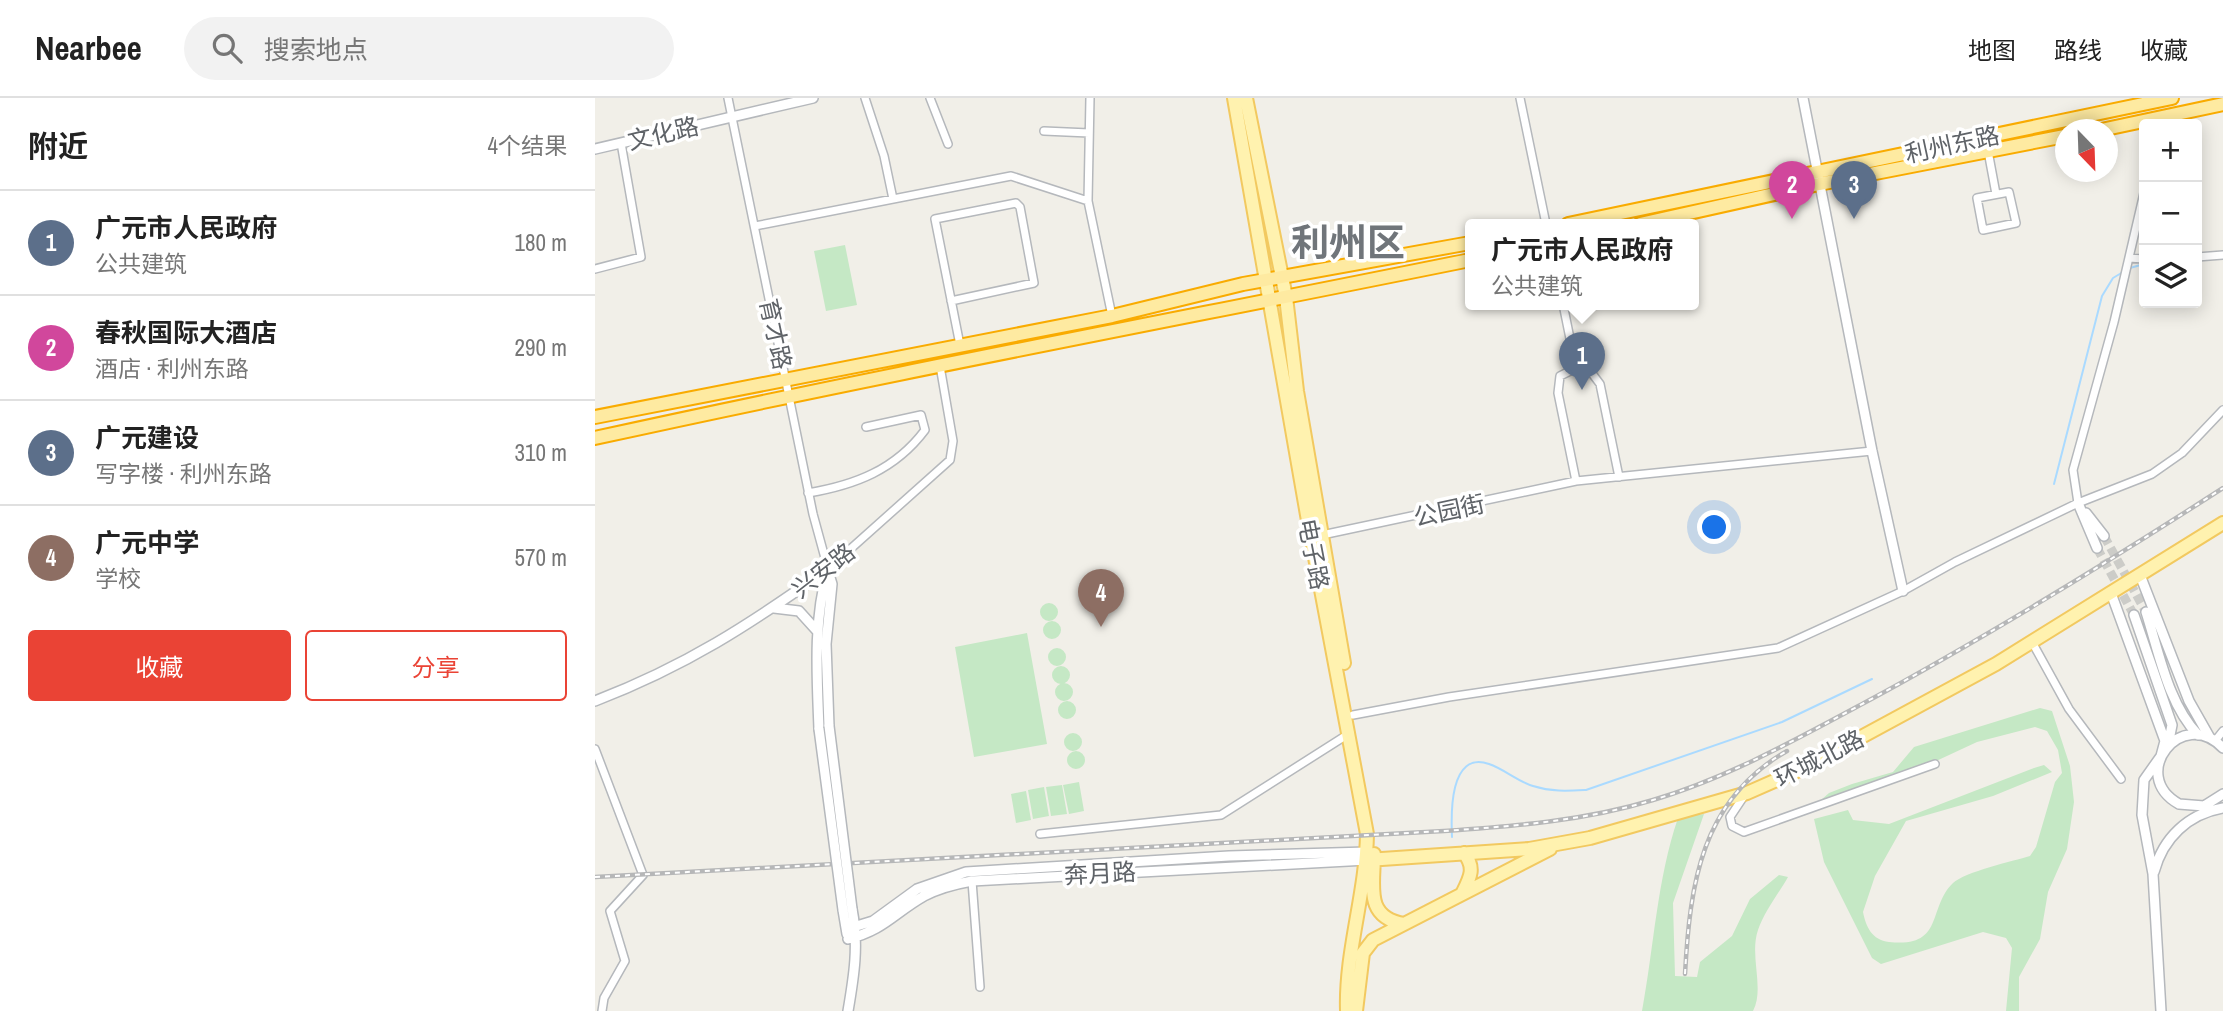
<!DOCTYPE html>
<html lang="zh">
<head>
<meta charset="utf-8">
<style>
	:root { --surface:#fff; --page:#f2f2f2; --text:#222; --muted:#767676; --line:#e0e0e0; --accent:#ea4335 }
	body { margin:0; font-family:"Archivo Narrow","Noto Sans SC",sans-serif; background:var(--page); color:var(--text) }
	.controls { position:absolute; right:21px; top:21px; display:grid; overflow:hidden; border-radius:7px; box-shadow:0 4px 18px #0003 }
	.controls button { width:63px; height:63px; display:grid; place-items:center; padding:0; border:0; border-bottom:2px solid var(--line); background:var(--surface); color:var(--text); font:35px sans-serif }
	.compass { position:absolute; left:1460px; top:21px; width:63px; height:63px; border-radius:50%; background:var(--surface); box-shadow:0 4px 18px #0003; rotate:157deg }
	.you { position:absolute; left:1120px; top:430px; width:24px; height:24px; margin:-18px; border:5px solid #fff; border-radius:50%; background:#1a73e8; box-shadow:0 0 0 10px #1a73e833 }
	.badge { display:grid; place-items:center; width:46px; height:46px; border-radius:50%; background:var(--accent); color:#fff; font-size:23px; font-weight:700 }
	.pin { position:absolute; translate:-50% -58px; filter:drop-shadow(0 2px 4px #0008) }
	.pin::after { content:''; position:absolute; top:37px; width:24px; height:21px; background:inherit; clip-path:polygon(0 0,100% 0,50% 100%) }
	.popup { position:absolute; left:870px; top:121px; width:234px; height:91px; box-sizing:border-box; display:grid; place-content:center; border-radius:7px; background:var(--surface); filter:drop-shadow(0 2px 5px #0005); font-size:23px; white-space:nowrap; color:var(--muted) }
	.popup b { font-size:26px; color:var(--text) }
	.popup::after { content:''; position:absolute; left:50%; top:100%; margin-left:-14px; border:14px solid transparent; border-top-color:var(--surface) }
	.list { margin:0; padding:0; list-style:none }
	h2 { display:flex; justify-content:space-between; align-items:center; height:91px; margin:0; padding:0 28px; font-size:30px }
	h2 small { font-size:23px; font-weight:400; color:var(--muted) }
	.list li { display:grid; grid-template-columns:46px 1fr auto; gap:21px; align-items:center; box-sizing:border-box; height:105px; padding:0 28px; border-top:2px solid var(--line) }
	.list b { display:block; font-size:26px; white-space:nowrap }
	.list p { margin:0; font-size:23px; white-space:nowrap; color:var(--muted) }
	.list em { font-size:23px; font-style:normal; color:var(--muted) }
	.actions { display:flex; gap:14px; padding:21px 28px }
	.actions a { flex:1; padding:16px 0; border:2px solid var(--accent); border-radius:7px; text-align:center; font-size:24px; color:var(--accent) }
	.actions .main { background:var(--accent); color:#fff }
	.icon { flex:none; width:38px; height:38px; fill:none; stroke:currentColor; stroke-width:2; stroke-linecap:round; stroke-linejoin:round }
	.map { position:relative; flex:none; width:1628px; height:913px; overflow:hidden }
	header { display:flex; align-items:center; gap:42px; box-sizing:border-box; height:98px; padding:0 35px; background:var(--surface); border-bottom:2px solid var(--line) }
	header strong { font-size:33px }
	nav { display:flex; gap:38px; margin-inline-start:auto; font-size:24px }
	.search { width:490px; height:63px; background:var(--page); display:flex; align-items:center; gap:18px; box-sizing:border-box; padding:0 24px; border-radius:38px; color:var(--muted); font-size:26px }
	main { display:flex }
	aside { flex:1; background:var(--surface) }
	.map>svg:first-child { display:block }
	.green { fill:#c5e8c5 }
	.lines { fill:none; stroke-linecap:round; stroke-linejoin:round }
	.stream { stroke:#aadaff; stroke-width:2 }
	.tertiary-tunnel { stroke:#ccccc8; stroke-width:9; stroke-dasharray:9 4.5; stroke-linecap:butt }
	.minor-casing { stroke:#b5b8bc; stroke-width:10 }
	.tertiary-casing { stroke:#b5b8bc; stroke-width:12 }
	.primary-casing { stroke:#f2c960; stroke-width:16 }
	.trunk-casing { stroke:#f9ab00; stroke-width:16 }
	.minor { stroke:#fff; stroke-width:7 }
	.tertiary { stroke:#fff; stroke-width:9 }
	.primary { stroke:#fff2af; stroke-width:12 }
	.trunk { stroke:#feeaa1; stroke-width:12 }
	.rail-casing { stroke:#b6b7b8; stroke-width:4.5 }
	.rail { stroke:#fff; stroke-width:2; stroke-dasharray:5; stroke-linecap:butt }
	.tertiary-bridge-casing { stroke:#b5b8bc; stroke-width:12; stroke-linecap:butt }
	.tertiary-bridge { stroke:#fff; stroke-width:9 }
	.labels { text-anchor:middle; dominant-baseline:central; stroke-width:7; stroke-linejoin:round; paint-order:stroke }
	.street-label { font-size:24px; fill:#5f6368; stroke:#fff }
	.town-label { font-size:38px; font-weight:bold; fill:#70757a; stroke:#fff }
</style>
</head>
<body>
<header>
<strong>Nearbee</strong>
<div class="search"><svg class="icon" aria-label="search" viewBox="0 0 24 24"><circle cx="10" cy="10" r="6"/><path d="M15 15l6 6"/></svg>搜索地点</div>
<nav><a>地图</a><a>路线</a><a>收藏</a></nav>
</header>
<main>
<aside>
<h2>附近<small>4个结果</small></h2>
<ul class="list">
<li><span class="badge" style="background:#5c6f8a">1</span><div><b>广元市人民政府</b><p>公共建筑</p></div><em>180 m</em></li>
<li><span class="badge" style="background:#d1479c">2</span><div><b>春秋国际大酒店</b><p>酒店 · 利州东路</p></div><em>290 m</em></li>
<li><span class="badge" style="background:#5c6f8a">3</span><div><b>广元建设</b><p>写字楼 · 利州东路</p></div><em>310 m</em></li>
<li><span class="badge" style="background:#8d6e63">4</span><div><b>广元中学</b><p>学校</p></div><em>570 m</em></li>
</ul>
<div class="actions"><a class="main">收藏</a><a>分享</a></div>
</aside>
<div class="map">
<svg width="1628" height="913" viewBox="0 0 1628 913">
	<rect width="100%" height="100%" fill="#f1efe8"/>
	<path class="green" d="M250 147 262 207 231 213 219 153Z
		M445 514a9 9 0 1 1 18 0a9 9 0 1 1-18 0Z
		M448 532a9 9 0 1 1 18 0a9 9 0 1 1-18 0Z
		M432 535 452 646 379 659 360 549Z
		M453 559a9 9 0 1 1 18 0a9 9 0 1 1-18 0Z
		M457 577a9 9 0 1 1 18 0a9 9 0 1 1-18 0Z
		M460 594a9 9 0 1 1 18 0a9 9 0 1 1-18 0Z
		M463 612a9 9 0 1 1 18 0a9 9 0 1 1-18 0Z
		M1445 610 1457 613 1475 668 1479 704 1472 751 1453 794 1445 841 1424 879V913H1411L1417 850 1411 840 1388 834 1286 866 1277 860 1229 764 1219 721 1253 712 1258 722 1294 726 1439 670 1449 667 1457 674 1398 698 1311 723 1280 778 1268 814C1271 829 1277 842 1294 844 1350 850 1332 810 1358 785 1370 774 1418 763 1435 758L1441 749 1460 684 1467 675 1463 652 1452 633 1440 629 1382 644 1339 664 1226 702 1234 695 1257 686 1298 674 1319 649Z
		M469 644a9 9 0 1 1 18 0a9 9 0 1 1-18 0Z
		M472 662a9 9 0 1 1 18 0a9 9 0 1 1-18 0Z
		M484 684 489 713 474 716 468 687Z
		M467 687 472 716 456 718 451 689Z
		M449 689 454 718 438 721 433 692Z
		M431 693 436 722 421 725 416 696Z
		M1109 716 1078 805 1080 878 1102 879 1105 864 1137 838 1155 801 1184 777 1193 779C1184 795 1169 814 1163 832 1154 858 1170 890 1158 913H1047C1059 849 1062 781 1083 720Z"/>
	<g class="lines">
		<path class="stream" d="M1535 170 1549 166
			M1459 386 1507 198 1518 180 1528 174
			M857 739C856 717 854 652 894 666 909 671 922 683 938 688 957 694 972 693 991 692L1187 624 1277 581"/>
		<path class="tertiary-tunnel" d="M1509 438 1551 514
			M1502 450 1539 517"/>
		<g class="minor-casing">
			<path id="minor" d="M133 0 218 416 233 471 355 362 358 343 345 268
				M270 0 289 58 298 101
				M335 0 353 46
				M495 0 493 103 517 218
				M925 0 951 126
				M449 33 494 35
				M1393 53 1401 96
				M1414 94 1421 125 1388 132 1382 100Z
				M160 128 416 78 493 103
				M1602 159 1628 157
				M1534 160 1549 161
				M0 171 46 159 26 45
				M356 203 439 185 425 109 421 105 340 121 365 247
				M968 206 981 270
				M1024 379 1005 286 993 270H981L965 278 963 295 981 383 1277 353
				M213 395C260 387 300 372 330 332L326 317 271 329
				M1483 405 1478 372 1519 224 1549 95
				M727 437 981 383
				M1437 544 1474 611 1526 681
				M758 617 854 599 1183 550 1308 493 1360 464 1483 405 1557 376 1587 355 1628 312
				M1620 643 1628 633
				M0 651 48 777 15 813 30 863 9 900 7 913
				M1149 698 1135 719 1137 728 1149 734 1340 666
				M445 736 626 717 755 635
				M377 783 385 889"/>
		</g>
		<g class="tertiary-casing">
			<path id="tertiary" d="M1208 0 1277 353 1308 493
				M0 51 218 0
				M1483 405 1502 450
				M1491 415 1509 438
				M233 473 237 486 231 546 234 628
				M1545 477 1594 603 1615 640
				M1516 495 1570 643 1566 658 1549 682 1547 717 1558 776 1566 913
				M179 510 204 513 223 534
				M1551 514C1564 554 1573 606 1603 637
				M1539 517 1577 627 1573 647
				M0 603C91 568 154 527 233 471
				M224 631C222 577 218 523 233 471
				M1628 650C1587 607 1532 677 1584 706L1609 708 1628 696
				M1559 774C1568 740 1593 716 1628 710
				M248 812 252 836
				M252 831 278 823 322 791 371 774 634 758 772 754
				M253 841C289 832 299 815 329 798 344 790 360 786 377 783L772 762
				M253 913C259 878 264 847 257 811"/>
		</g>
		<g class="primary-casing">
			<path id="primary" d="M639 0 712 417 772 736C771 796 750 854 752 913
				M651 0 691 199 702 293 749 565
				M779 756C779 788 769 819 809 826
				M772 762 934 751 995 740 1152 695 1209 670 1401 566 1628 425
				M867 796C875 780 881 770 869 755
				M761 913 768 855 778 842 955 751"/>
		</g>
		<g class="trunk-casing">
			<path id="trunk" d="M1506 32 1628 6
				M973 126 1577 0
				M1045 126 1224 86 1470 38
				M0 319 517 218 648 186 875 145
				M0 340C291 276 583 221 875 162"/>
		</g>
		<use href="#minor" class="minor"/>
		<use href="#tertiary" class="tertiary"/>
		<use href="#primary" class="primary"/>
		<use href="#trunk" class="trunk"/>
		<g class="rail-casing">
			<path id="rail" d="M0 779 849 733C920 728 989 723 1058 702 1132 680 1202 641 1269 605 1393 538 1510 466 1628 390
				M1090 876C1095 786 1106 702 1192 653"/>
		</g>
		<use href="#rail" class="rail"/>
		<g class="tertiary-bridge-casing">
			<path id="tertiary-bridge" d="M234 628 257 811
				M224 631 248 812"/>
		</g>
		<use href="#tertiary-bridge" class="tertiary-bridge"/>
	</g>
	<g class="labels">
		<g class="street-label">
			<text transform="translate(68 35) rotate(-13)">文化路</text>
			<text transform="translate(1357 46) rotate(-12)">利州东路</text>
			<text transform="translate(181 236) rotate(78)">育才路</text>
			<text transform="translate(854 412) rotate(-12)">公园街</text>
			<text transform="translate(719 456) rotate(79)">电子路</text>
			<text transform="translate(228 472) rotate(-38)">兴安路</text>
			<text transform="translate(1224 660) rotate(-27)">环城北路</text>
			<text transform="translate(505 775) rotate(-3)">奔月路</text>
		</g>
		<g class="town-label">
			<text x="753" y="144">利州区</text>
		</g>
	</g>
</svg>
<div class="controls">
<button>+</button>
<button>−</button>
<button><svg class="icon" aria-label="layers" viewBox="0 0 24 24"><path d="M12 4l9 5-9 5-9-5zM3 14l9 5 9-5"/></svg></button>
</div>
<svg class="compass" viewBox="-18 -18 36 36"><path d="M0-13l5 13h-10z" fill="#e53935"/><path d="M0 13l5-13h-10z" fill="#767676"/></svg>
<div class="you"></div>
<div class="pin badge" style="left:987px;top:292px;background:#5c6f8a">1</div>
<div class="popup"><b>广元市人民政府</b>公共建筑</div>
<div class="pin badge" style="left:1197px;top:121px;background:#d1479c">2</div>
<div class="pin badge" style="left:1259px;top:121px;background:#5c6f8a">3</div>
<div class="pin badge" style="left:506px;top:529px;background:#8d6e63">4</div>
</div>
</main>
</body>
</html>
